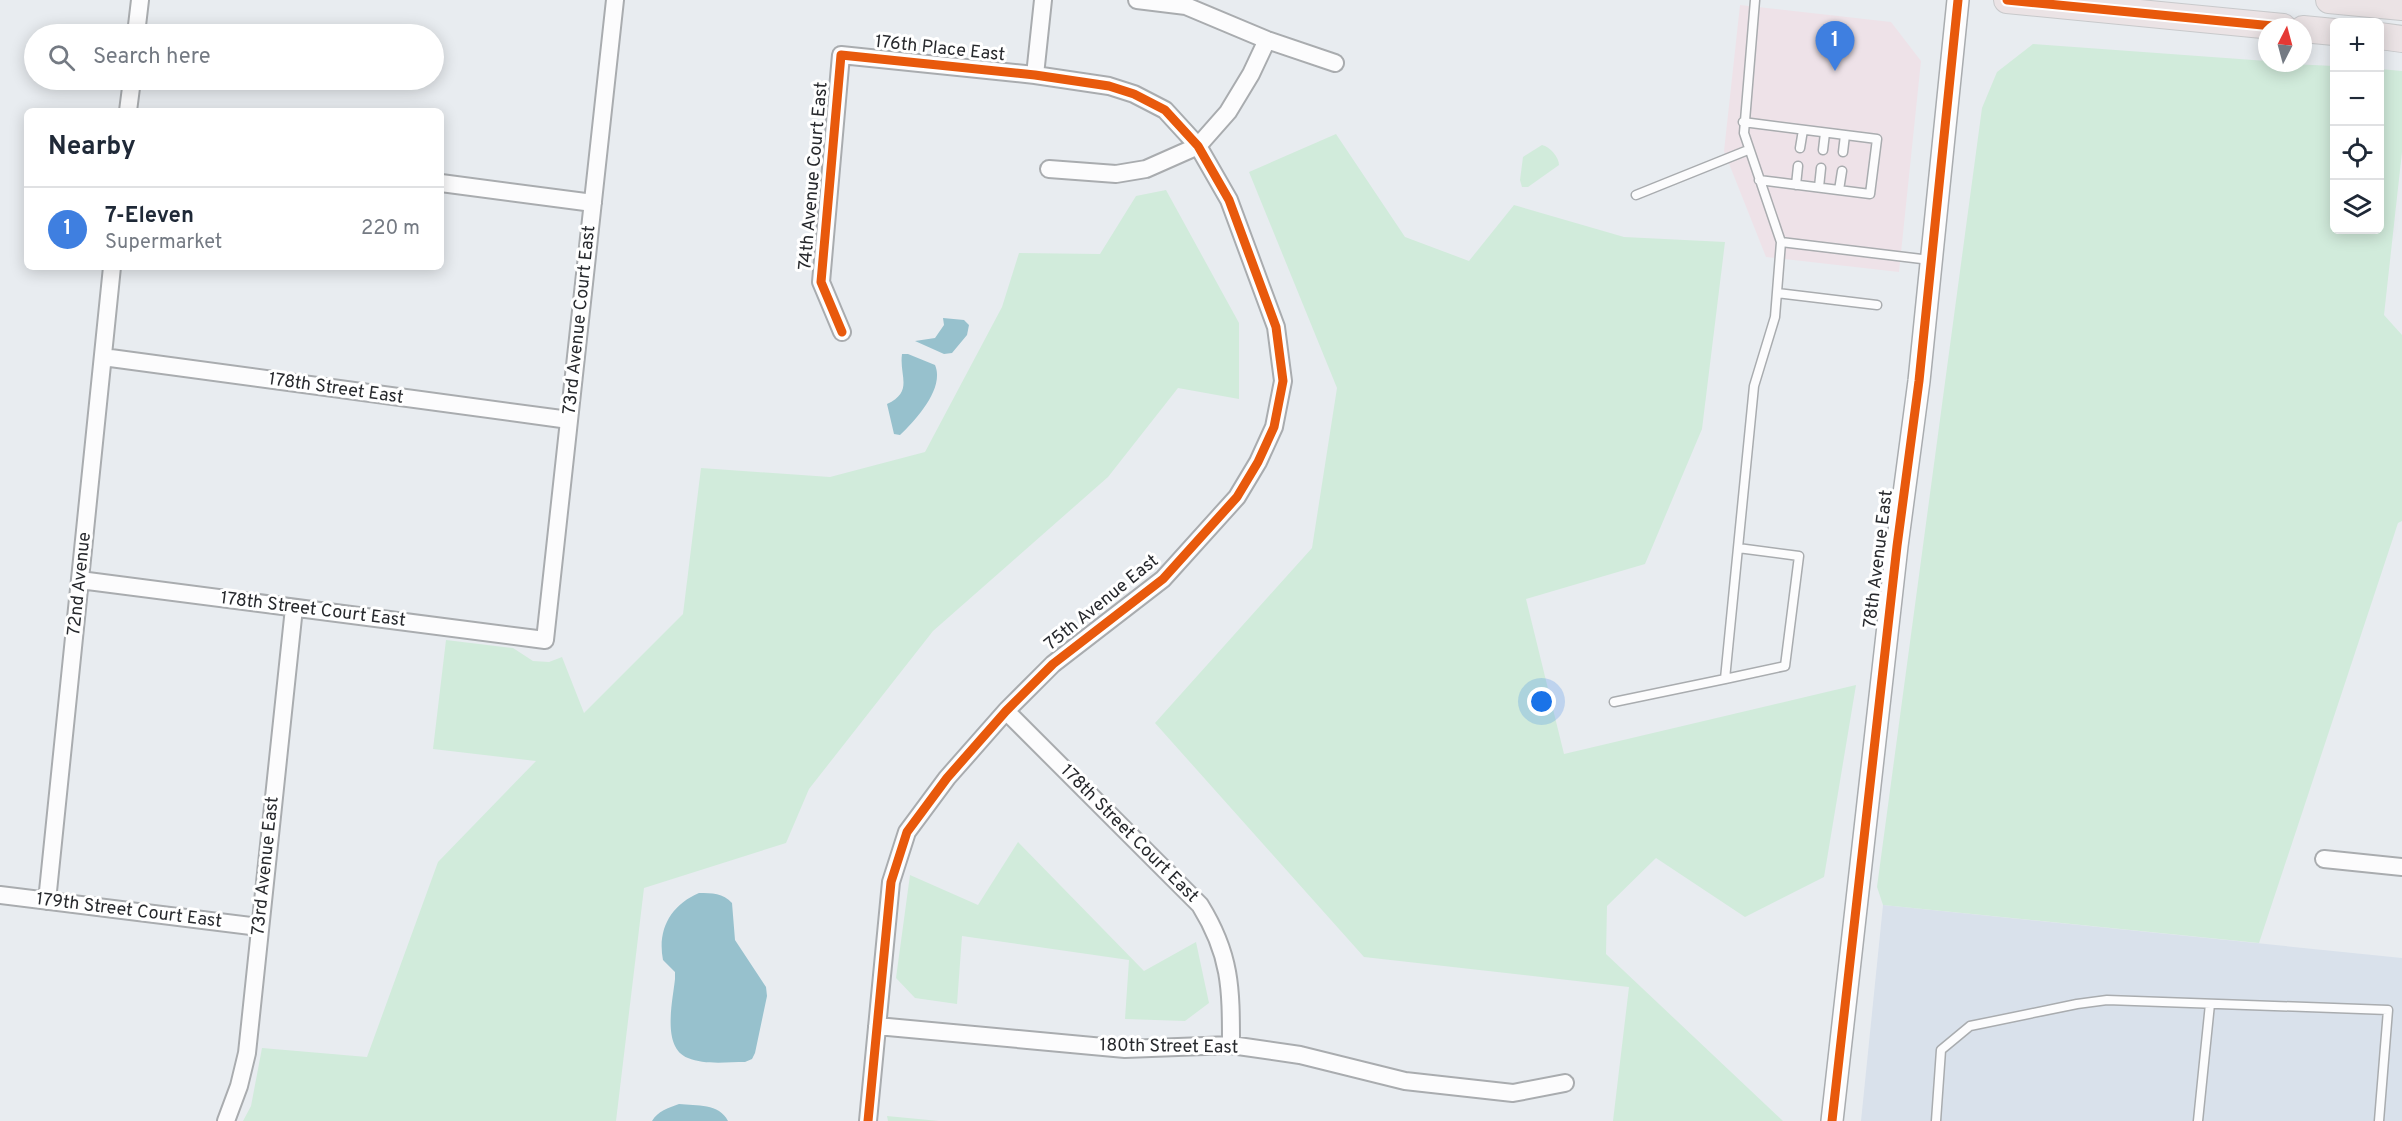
<!DOCTYPE html>
<html lang="en">
<head>
<meta charset="utf-8">
<style>
	:root { --surface:#fff; --page:#f2f2f3; --text:#1f2937; --muted:#747a83; --line:#e0e1e3; --accent:#d93025 }
	body { margin:0; font-family:Overpass,sans-serif; background:var(--page); color:var(--text) }
	.controls { position:absolute; right:18px; top:18px; display:grid; overflow:hidden; border-radius:9px; box-shadow:0 3px 15px #0003 }
	.controls button { width:54px; height:54px; display:grid; place-items:center; padding:0; border:0; border-bottom:2px solid var(--line); background:var(--surface); color:var(--text); font:30px sans-serif }
	.compass { position:absolute; left:2258px; top:18px; width:54px; height:54px; border-radius:50%; background:var(--surface); box-shadow:0 3px 15px #0003; rotate:6deg }
	.you { position:absolute; left:1542px; top:702px; width:21px; height:21px; margin:-15px; border:4px solid #fff; border-radius:50%; background:#1a73e8; box-shadow:0 0 0 9px #1a73e833 }
	.badge { display:grid; place-items:center; width:39px; height:39px; border-radius:50%; background:var(--accent); color:#fff; font-size:20px; font-weight:700 }
	.pin { position:absolute; translate:-50% -50px; filter:drop-shadow(0 2px 3px #0008) }
	.pin::after { content:''; position:absolute; top:32px; width:21px; height:18px; background:inherit; clip-path:polygon(0 0,100% 0,50% 100%) }
	.list { margin:0; padding:0; list-style:none }
	h2 { display:flex; justify-content:space-between; align-items:center; height:78px; margin:0; padding:0 24px; font-size:26px }
	h2 small { font-size:20px; font-weight:400; color:var(--muted) }
	.list li { display:grid; grid-template-columns:39px 1fr auto; gap:18px; align-items:center; box-sizing:border-box; height:84px; padding:0 24px; border-top:2px solid var(--line) }
	.list b { display:block; font-size:22px; white-space:nowrap }
	.list p { margin:0; font-size:20px; white-space:nowrap; color:var(--muted) }
	.list em { font-size:20px; font-style:normal; color:var(--muted) }
	.icon { flex:none; width:33px; height:33px; fill:none; stroke:currentColor; stroke-width:2; stroke-linecap:round; stroke-linejoin:round }
	.map { position:relative; flex:none; width:2402px; height:1121px; overflow:hidden }
	.search { position:absolute; background:var(--surface); box-shadow:0 3px 15px #0003; left:24px; top:24px; width:420px; height:66px; display:flex; align-items:center; gap:15px; box-sizing:border-box; padding:0 21px; border-radius:33px; color:var(--muted); font-size:22px }
	.panel { position:absolute; background:var(--surface); box-shadow:0 3px 15px #0003; left:24px; top:108px; width:420px; height:162px; border-radius:9px }
	.map>svg:first-child { display:block }
	.commercial { fill:#eee2e8 }
	.built { fill:#d9e1eb }
	.green { fill:#d1ebdb }
	.water { fill:#97c1cd }
	.lines { fill:none; stroke-linecap:round; stroke-linejoin:round }
	.service-casing { stroke:#a9acaf; stroke-width:11 }
	.minor-casing { stroke:#a9acaf; stroke-width:20 }
	.tertiary-casing { stroke:#a9acaf; stroke-width:24 }
	.primary-casing { stroke:#c8c9cb; stroke-width:28 }
	.service { stroke:#fcfcfd; stroke-width:8 }
	.minor { stroke:#fcfcfd; stroke-width:16 }
	.tertiary { stroke:#fcfcfd; stroke-width:21 }
	.primary { stroke:#ebe3e5; stroke-width:26 }
	.cycleway-casing { stroke:#fff; stroke-width:13 }
	.cycleway { stroke:#e8590c; stroke-width:9 }
	.labels { text-anchor:middle; dominant-baseline:central; stroke-width:6; stroke-linejoin:round; paint-order:stroke }
	.street-label { font-size:18px; fill:#27292d; stroke:#fff }
</style>
</head>
<body>
<div class="map">
<svg width="2402" height="1121" viewBox="0 0 2402 1121">
	<rect width="100%" height="100%" fill="#e8ecf0"/>
	<path class="commercial" d="M1740 5 1891 22 1921 61 1899 272 1766 257 1724 151Z"/>
	<path class="built" d="M1883 905 2402 958V1121H1861Z"/>
	<path class="green" d="M2033 44 2267 61V63L2334 66V230H2380V69L2402 71V152L2384 315 2402 335V521L2398 523 2259 943 1883 905 1877 887 1982 108 1997 72Z
		M1336 134 1405 237 1469 261 1514 205 1624 237 1725 242 1702 429 1645 564 1526 599 1564 754 1856 685 1824 877 1745 917 1656 858 1607 906 1606 954 1783 1121H1613L1629 987 1364 957 1155 723 1312 548 1337 388 1249 172Z
		M1542 145C1550 147 1559 157 1559 165L1528 187H1522L1520 180 1523 157Z
		M1166 190 1239 323V399L1178 388 1108 477 933 631 809 789 786 843 644 888 616 1121H243L251 1106 262 1048 367 1057 438 862 536 761 433 749 446 640 513 648 533 661 549 662 562 657 584 713 683 614 701 468 830 477 925 452 1002 307 1019 253 1100 254 1136 196Z
		M1018 842 1144 971 1196 942 1209 1003 1185 1021 1125 1019 1129 960 962 936 957 1004 915 998 896 978 910 875 978 905Z
		M887 1116 939 1121H888Z"/>
	<path class="water" d="M943 318 964 320 969 325 967 335 952 353 944 354 915 341 935 338 944 325Z
		M902 354H908L935 365C945 388 916 420 900 435L894 434 887 404C914 391 899 376 902 354Z
		M699 893C712 893 723 893 732 903L735 940 766 987 767 996 755 1053 752 1059 745 1062C727 1062 704 1065 688 1058 661 1048 673 1000 675 979V972L663 960C657 929 671 905 699 893Z
		M679 1104C697 1106 719 1103 728 1121H652C658 1111 668 1108 679 1104Z"/>
	<g class="lines">
		<g class="service-casing">
			<path id="service" d="M1743 122 1877 139 1870 194 1759 180
				M1800 148 1803 130
				M1823 150 1825 133
				M1843 152 1845 135
				M1796 185 1798 166
				M1819 187 1821 168
				M1839 190 1842 171
				M1636 195 1748 150
				M1781 242 1930 260
				M1777 293 1877 305
				M1725 679 1785 666 1799 556 1738 548
				M1614 702 1725 679 1754 386 1775 317 1781 242 1744 133 1755 0
				M1936 1121 1941 1050 1970 1026 2077 1004 2107 1000 2388 1010 2379 1121
				M2198 1121 2210 1004"/>
		</g>
		<g class="minor-casing">
			<path id="minor" d="M1137 0 1186 6 1267 40 1335 63
				M136 34 140 0
				M1035 75 1043 0
				M128 111 132 80
				M1049 169 1116 174 1146 169 1198 146 1228 112 1251 74 1267 40
				M441 183 593 203
				M842 332 821 282 841 55 1035 75 1109 86 1134 94 1165 110 1198 146 1229 200 1276 327 1283 381 1274 427 1258 462 1237 497 1163 579 1053 664 1006 711 947 778 907 832 891 882 868 1121
				M103 357 569 420
				M80 580 545 640 615 0
				M1006 711 1200 905C1231 955 1231 988 1231 1045
				M2324 859 2402 867
				M0 895 259 927
				M47 901 112 267
				M877 1026 1125 1049 1231 1045 1300 1055 1405 1081 1513 1093 1565 1083
				M226 1121 239 1086 247 1053 294 608"/>
		</g>
		<g class="tertiary-casing">
			<path id="tertiary" d="M1832 1121 1897 546 1919 381 1958 0"/>
		</g>
		<g class="primary-casing">
			<path id="primary" d="M2007 0 2283 27
				M2329 0 2402 7
				M2303 29 2334 32
				M2380 36 2402 39"/>
		</g>
		<use href="#service" class="service"/>
		<use href="#minor" class="minor"/>
		<use href="#tertiary" class="tertiary"/>
		<use href="#primary" class="primary"/>
		<g class="cycleway-casing">
			<path id="cycleway" d="M2007 0 2283 27
				M842 332 821 282 841 55 1035 75 1109 86 1134 94 1165 110 1198 146 1229 200 1276 327 1283 381 1274 427 1258 462 1237 497 1163 579 1053 664 1006 711 947 778 907 832 891 882 868 1121
				M1832 1121 1897 546 1919 381 1958 0"/>
		</g>
		<use href="#cycleway" class="cycleway"/>
	</g>
	<g class="labels">
		<g class="street-label">
			<text transform="translate(940 49) rotate(6)">176th Place East</text>
			<text transform="translate(814 176) rotate(-85)">74th Avenue Court East</text>
			<text transform="translate(580 320) rotate(-84)">73rd Avenue Court East</text>
			<text transform="translate(336 389) rotate(8)">178th Street East</text>
			<text transform="translate(1879 559) rotate(-83)">78th Avenue East</text>
			<text transform="translate(80 584) rotate(-84)">72nd Avenue</text>
			<text transform="translate(1102 603) rotate(-39)">75th Avenue East</text>
			<text transform="translate(313 610) rotate(7)">178th Street Court East</text>
			<text transform="translate(1129 834) rotate(45)">178th Street Court East</text>
			<text transform="translate(266 866) rotate(-84)">73rd Avenue East</text>
			<text transform="translate(129 911) rotate(7)">179th Street Court East</text>
			<text transform="translate(1169 1047) rotate(1)">180th Street East</text>
		</g>
	</g>
</svg>
<div class="controls">
<button>+</button>
<button>−</button>
<button><svg class="icon" aria-label="locate" viewBox="0 0 24 24"><circle cx="12" cy="12" r="6"/><path d="M12 2v4M12 18v4M2 12h4M18 12h4"/></svg></button>
<button><svg class="icon" aria-label="layers" viewBox="0 0 24 24"><path d="M12 4l9 5-9 5-9-5zM3 14l9 5 9-5"/></svg></button>
</div>
<svg class="compass" viewBox="-18 -18 36 36"><path d="M0-13l5 13h-10z" fill="#e53935"/><path d="M0 13l5-13h-10z" fill="#747a83"/></svg>
<div class="you"></div>
<div class="pin badge" style="left:1835px;top:71px;background:#3f7fe0">1</div>
<div class="search"><svg class="icon" aria-label="search" viewBox="0 0 24 24"><circle cx="10" cy="10" r="6"/><path d="M15 15l6 6"/></svg>Search here</div>
<section class="panel">
<h2>Nearby<small></small></h2>
<ul class="list">
<li><span class="badge" style="background:#3f7fe0">1</span><div><b>7-Eleven</b><p>Supermarket</p></div><em>220 m</em></li>
</ul>
</section>
</div>
</body>
</html>
